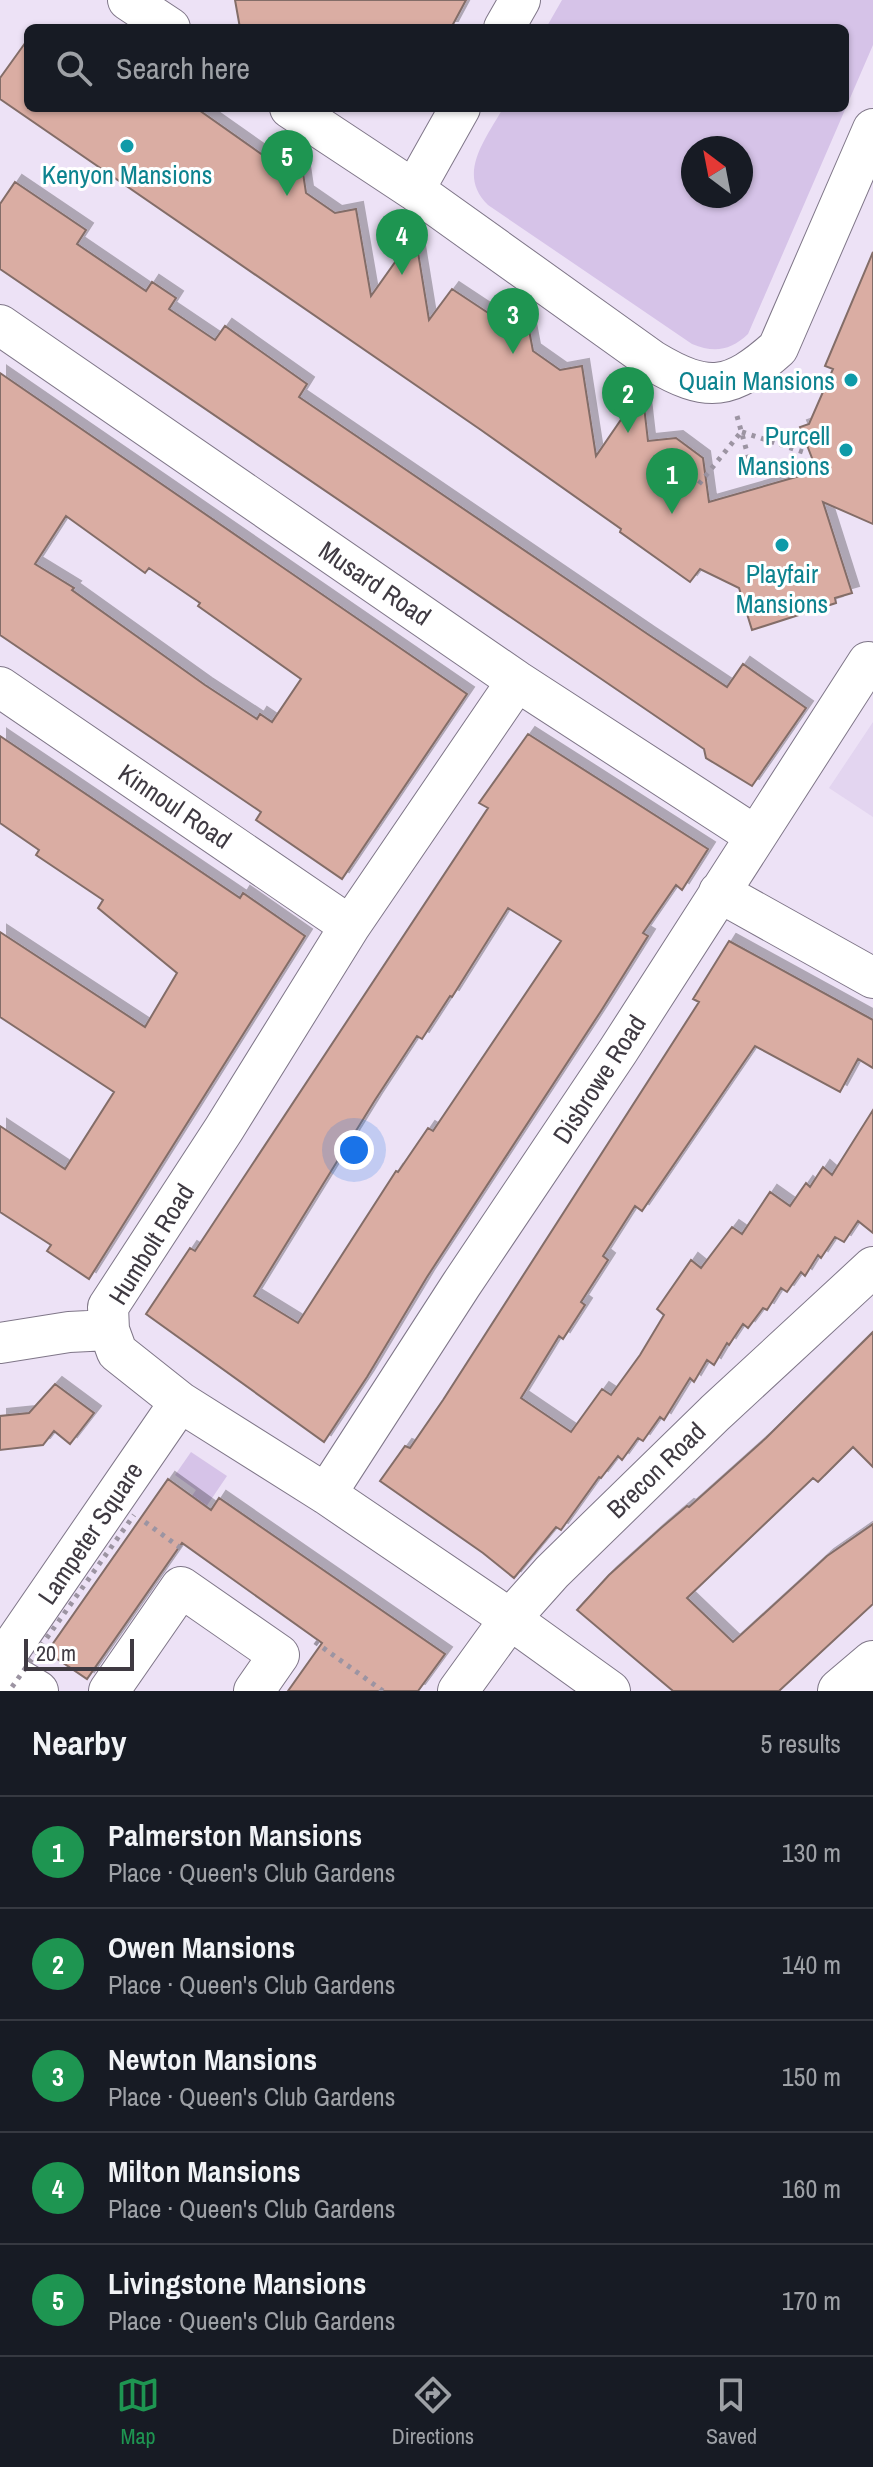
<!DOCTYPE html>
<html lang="en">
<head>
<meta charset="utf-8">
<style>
	:root { --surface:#171b24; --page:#242831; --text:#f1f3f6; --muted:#9ea1a6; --line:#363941; --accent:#1e9551 }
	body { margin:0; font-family:"Archivo Narrow",sans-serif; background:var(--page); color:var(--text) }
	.compass { position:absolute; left:681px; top:136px; width:72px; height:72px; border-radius:50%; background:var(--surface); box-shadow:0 2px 6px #0004; rotate:328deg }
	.scale { position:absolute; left:24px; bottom:20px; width:110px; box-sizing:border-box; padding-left:8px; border:4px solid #3f3a42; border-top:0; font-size:22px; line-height:28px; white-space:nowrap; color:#3f3a42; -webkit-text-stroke:6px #fff; paint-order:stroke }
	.you { position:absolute; left:354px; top:1150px; width:28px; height:28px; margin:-20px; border:6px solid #fff; border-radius:50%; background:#1a73e8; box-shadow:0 0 0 12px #1a73e833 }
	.badge { display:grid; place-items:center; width:52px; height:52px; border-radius:50%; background:var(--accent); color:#fff; font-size:26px; font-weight:700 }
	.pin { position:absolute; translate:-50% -66px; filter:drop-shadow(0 2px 4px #0008) }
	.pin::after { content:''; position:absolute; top:42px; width:28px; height:24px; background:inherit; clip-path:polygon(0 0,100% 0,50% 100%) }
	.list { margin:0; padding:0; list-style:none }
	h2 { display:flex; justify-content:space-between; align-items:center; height:104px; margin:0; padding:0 32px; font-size:34px }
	h2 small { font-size:26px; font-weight:400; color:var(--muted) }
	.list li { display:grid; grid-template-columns:52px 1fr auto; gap:24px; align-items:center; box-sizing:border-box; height:112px; padding:0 32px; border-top:2px solid var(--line) }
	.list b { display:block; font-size:30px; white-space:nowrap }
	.list p { margin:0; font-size:26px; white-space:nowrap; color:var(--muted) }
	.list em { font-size:26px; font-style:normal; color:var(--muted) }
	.icon { flex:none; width:44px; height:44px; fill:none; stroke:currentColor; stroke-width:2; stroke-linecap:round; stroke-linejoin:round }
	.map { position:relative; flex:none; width:873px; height:1691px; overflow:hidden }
	.search { position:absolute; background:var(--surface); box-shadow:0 2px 6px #0004; left:24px; right:24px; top:24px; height:88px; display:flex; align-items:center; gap:20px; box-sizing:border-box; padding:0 28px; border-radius:12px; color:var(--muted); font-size:30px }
	.sheet { height:664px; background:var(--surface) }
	nav { display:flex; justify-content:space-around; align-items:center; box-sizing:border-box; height:112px; border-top:2px solid var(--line); background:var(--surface); font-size:22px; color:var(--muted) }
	nav a { display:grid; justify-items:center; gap:4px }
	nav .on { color:var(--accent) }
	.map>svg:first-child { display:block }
	.built { fill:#e3d5f0 }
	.green { fill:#d6c3e8; fill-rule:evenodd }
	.building { fill:#daada3; stroke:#836d68; stroke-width:2; fill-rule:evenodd; filter:url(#shadow) }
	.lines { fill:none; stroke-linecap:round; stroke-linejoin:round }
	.street-casing { stroke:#7f7688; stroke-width:42 }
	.primary-casing { stroke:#7f7688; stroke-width:46 }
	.path { stroke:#9c94a2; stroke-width:5; stroke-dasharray:4 6; stroke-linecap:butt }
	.street { stroke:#fff; stroke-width:40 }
	.primary { stroke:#fff; stroke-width:44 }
	.path-bridge { stroke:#9c94a2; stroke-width:5; stroke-dasharray:4 6; stroke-linecap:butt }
	.culture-dot { fill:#0f9aa8; stroke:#fff; stroke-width:3 }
	.labels { text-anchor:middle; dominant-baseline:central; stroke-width:6; stroke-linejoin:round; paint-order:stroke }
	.culture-label { font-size:26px; fill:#0d838f; stroke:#fff }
	.street-label { font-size:26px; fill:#3f3a42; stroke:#fff }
</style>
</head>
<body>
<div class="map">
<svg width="873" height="1691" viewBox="0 0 873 1691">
	<defs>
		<filter id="shadow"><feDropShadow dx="7" dy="-7" stdDeviation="0" flood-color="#0004"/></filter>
	</defs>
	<rect width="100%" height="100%" fill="#ede2f6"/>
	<path class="built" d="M873 722V817L829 788Z"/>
	<path class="green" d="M562 0H873V45L748 334C730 351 714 353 692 344L488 205C456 174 486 139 503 108H845V28H546ZM741 148V196H693V148Z
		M191 1452 227 1476 185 1538 170 1528 196 1490 175 1475Z"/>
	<path class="building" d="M235 0H466L451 28H240Z
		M28 39V108H196L291 175 303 173 306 193 335 213 356 209 371 296 415 234 429 320 452 289 517 332 529 330 533 351 560 370 582 366 596 456 642 389 648 441 676 438 703 458 709 502 817 471 800 427 809 424 833 369 825 366 873 252V524L823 502 852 593 835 598 836 603 752 630 739 588 700 569 690 582 620 532 621 529 481 430 0 99V78Z
		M15 182 86 230 77 244 146 291 152 282 176 298 169 309 215 340 225 326 307 384 299 397 649 635 727 687 743 664 806 708 752 786 706 758 704 749 0 269V204Z
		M0 373 467 694 342 879 256 820 261 812 0 635ZM66 516 145 573 149 568 200 603 198 606 301 679 272 722 260 714 257 719 205 685 72 590 74 588 35 564Z
		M528 734 708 849 682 890 676 885 643 933 648 936 601 1011 427 1277 367 1377 324 1442 146 1314 190 1248 195 1251 488 808 479 803ZM508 908 561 941 433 1131 428 1128 398 1172 396 1171 298 1323 254 1296 375 1100 417 1036 422 1039 450 996 452 997Z
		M0 736 240 898 243 893 305 936 89 1279 47 1251 51 1245 0 1212V1126L65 1169 114 1092 0 1017V932L145 1027 177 973 98 908 103 900 36 855 39 850 0 823Z
		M729 941 873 1020V1068L858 1059 840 1092 755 1046 642 1211 635 1206 603 1256 608 1260 581 1302 585 1305 563 1339 559 1336 521 1398 571 1432 602 1389 611 1395 640 1355 664 1315 657 1309 691 1260 701 1268 732 1227 742 1234 770 1192 790 1206 806 1183 810 1187 823 1167 832 1175 873 1110V1233L858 1221 844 1242 835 1237 821 1258 818 1255 805 1276 801 1272 787 1292 781 1288 767 1310 763 1308 748 1328 743 1324 729 1345 727 1343 714 1365 707 1360 694 1382 690 1378 664 1420 660 1417 643 1441 638 1438 622 1460 618 1456 601 1478 599 1477 561 1530 556 1527 514 1578 483 1553 380 1481 405 1446 410 1448 443 1400 699 1002 693 999Z
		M873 1332V1467L853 1447 818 1482 813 1478 687 1598 733 1642 827 1556 873 1524V1604L779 1691H673L577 1610 609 1575 661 1528 687 1506 689 1507 766 1438Z
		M55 1384 94 1413 70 1444 54 1431 43 1445 0 1450V1416L29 1413Z
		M168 1479 211 1510 219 1498 445 1654 418 1691H288L322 1643 182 1543 87 1679 47 1652Z"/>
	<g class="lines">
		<g class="street-casing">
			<path id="street" d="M128 0 170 28
				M504 28 520 0
				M290 108 414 190 653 361C708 394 731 390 778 348L873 129
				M414 190 460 108
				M0 325 517 681 754 835
				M517 681 350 926 224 1129 108 1307 109 1330 117 1352 180 1402 326 1494 510 1619 610 1691
				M0 687 350 926
				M719 892 873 978
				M0 1343 69 1332 109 1330
				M326 1494 461 1285 618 1051 868 662
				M0 1664 180 1402
				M0 1668 38 1691
				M109 1691 181 1587 279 1655 254 1691
				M458 1691 510 1619 552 1572 715 1413 873 1267"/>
		</g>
		<g class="primary-casing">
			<path id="primary" d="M840 1691 873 1663"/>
		</g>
		<path class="path" d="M737 416 755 481
			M742 432 806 453
			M699 484 741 432
			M145 1522 182 1549
			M315 1642 383 1691"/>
		<use href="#street" class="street"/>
		<use href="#primary" class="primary"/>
		<path class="path-bridge" d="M12 1687 134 1515"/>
	</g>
	<g class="culture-dot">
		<circle cx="127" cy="146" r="8"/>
		<circle cx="851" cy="380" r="8"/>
		<circle cx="846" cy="450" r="8"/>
		<circle cx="782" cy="545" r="8"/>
	</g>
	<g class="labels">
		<g class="culture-label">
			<text x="127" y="174">Kenyon Mansions</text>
			<text x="835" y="380" text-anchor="end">Quain Mansions</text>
			<text x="830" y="435" text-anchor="end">Purcell<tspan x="830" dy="30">Mansions</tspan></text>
			<text x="782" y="573">Playfair<tspan x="782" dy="30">Mansions</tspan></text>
		</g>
		<g class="street-label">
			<text transform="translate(375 583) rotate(34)">Musard Road</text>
			<text transform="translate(175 806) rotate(34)">Kinnoul Road</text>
			<text transform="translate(599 1079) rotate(-57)">Disbrowe Road</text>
			<text transform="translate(151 1244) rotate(-58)">Humbolt Road</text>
			<text transform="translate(656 1470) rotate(-44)">Brecon Road</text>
			<text transform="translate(90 1533) rotate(-56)">Lampeter Square</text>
		</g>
	</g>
</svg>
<svg class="compass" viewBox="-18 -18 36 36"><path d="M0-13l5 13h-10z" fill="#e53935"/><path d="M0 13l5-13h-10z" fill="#9ea1a6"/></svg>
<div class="scale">20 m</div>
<div class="you"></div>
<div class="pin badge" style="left:672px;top:514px">1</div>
<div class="pin badge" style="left:628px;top:433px">2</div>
<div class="pin badge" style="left:513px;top:354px">3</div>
<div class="pin badge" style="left:402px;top:275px">4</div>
<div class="pin badge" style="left:287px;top:196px">5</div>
<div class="search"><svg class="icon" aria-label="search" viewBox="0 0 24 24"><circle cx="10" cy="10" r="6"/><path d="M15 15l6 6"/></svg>Search here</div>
</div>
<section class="sheet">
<h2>Nearby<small>5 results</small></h2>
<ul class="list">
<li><span class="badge">1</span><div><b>Palmerston Mansions</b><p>Place · Queen's Club Gardens</p></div><em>130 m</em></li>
<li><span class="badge">2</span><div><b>Owen Mansions</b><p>Place · Queen's Club Gardens</p></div><em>140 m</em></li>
<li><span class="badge">3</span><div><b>Newton Mansions</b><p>Place · Queen's Club Gardens</p></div><em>150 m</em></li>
<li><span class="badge">4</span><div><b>Milton Mansions</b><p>Place · Queen's Club Gardens</p></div><em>160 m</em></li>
<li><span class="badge">5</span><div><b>Livingstone Mansions</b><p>Place · Queen's Club Gardens</p></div><em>170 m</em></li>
</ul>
</section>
<nav>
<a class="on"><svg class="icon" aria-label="map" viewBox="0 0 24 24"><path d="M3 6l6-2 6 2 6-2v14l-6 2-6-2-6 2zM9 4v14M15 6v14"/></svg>Map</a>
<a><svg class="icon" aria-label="directions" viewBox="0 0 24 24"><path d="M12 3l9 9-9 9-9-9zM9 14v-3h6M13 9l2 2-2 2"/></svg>Directions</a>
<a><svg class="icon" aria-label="saved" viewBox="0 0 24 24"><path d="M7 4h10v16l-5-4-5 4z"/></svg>Saved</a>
</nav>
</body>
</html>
